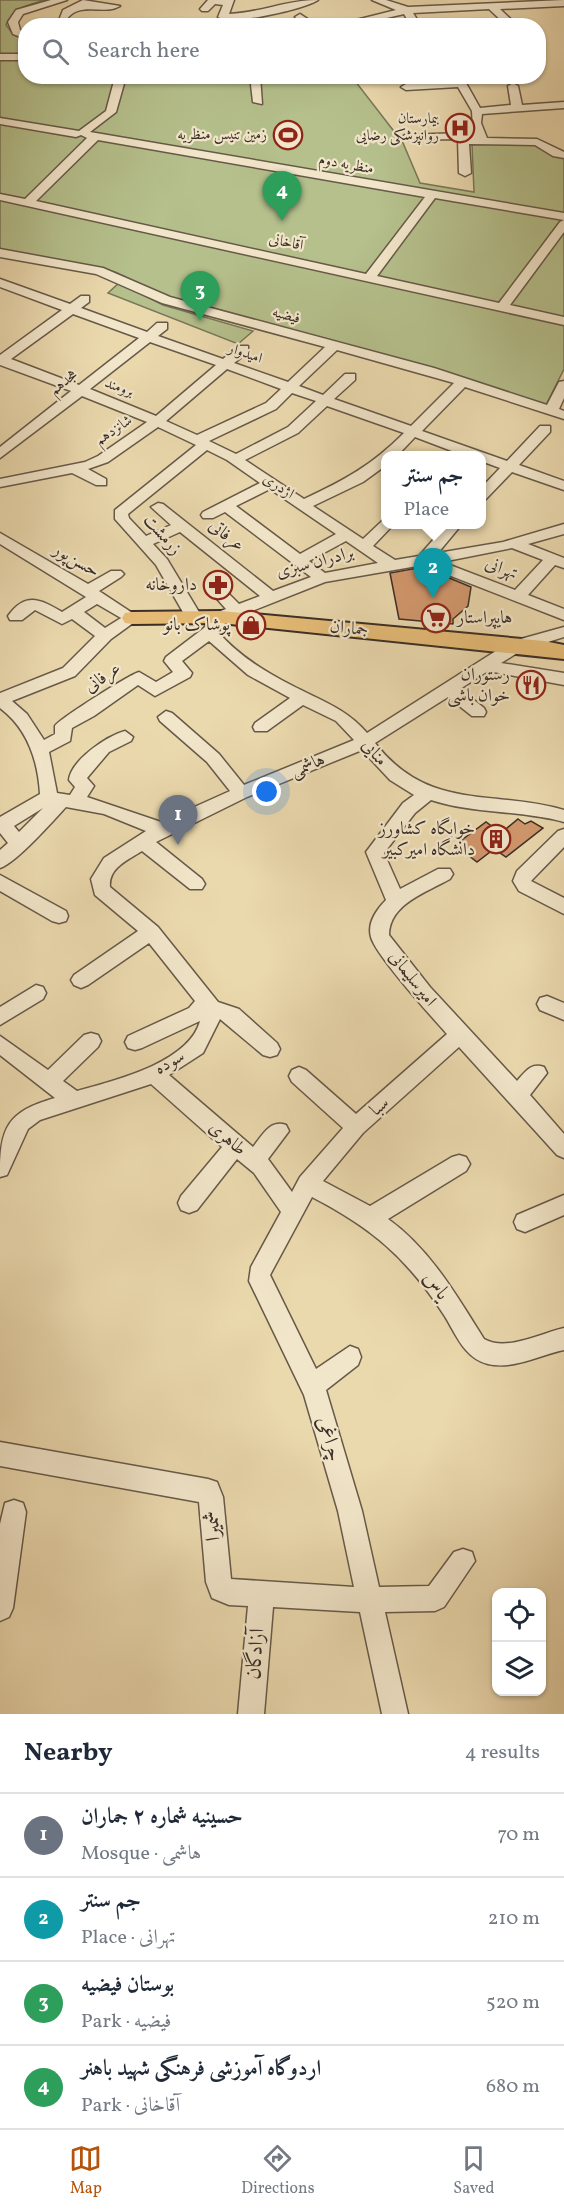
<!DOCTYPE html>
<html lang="en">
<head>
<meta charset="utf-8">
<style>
	:root { --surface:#fff; --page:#f2f2f3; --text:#1f2937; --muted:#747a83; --line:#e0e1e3; --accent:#b45309 }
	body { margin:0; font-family:Vollkorn,Amiri,serif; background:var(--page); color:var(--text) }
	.controls { position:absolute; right:18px; bottom:18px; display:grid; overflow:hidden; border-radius:12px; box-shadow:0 2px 4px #0004 }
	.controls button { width:54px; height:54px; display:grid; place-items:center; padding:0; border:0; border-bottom:2px solid var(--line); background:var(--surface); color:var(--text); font:30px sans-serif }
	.you { position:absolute; left:267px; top:792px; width:21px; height:21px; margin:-15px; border:4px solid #fff; border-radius:50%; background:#1a73e8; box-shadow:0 0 0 9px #1a73e833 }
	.badge { display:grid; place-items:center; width:39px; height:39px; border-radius:50%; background:var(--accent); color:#fff; font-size:20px; font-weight:700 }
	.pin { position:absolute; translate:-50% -50px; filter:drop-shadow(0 2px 3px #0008) }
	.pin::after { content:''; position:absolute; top:32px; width:21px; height:18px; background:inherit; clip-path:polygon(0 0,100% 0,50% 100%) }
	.popup { position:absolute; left:381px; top:451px; width:105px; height:78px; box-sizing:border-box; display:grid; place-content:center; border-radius:12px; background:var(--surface); filter:drop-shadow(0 2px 4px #0005); font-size:20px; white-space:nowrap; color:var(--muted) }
	.popup b { font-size:22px; color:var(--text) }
	.popup::after { content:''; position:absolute; left:50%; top:100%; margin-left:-12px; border:12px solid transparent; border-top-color:var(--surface) }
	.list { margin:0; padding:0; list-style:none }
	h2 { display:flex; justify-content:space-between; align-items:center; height:78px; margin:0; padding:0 24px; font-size:26px }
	h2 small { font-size:20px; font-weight:400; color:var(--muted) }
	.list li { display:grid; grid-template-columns:39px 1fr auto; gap:18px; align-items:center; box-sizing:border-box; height:84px; padding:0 24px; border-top:2px solid var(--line) }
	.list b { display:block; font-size:22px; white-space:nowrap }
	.list p { margin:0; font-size:20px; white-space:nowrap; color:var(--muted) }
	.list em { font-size:20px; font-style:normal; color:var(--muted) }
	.icon { flex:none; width:33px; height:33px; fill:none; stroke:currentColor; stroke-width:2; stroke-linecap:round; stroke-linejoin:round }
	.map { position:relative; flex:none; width:564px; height:1714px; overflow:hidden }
	.search { position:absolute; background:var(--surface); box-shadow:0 2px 4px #0004; left:18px; right:18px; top:18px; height:66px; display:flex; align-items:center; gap:15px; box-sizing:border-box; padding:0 21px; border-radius:24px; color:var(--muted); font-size:22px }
	.sheet { height:414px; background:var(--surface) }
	nav { display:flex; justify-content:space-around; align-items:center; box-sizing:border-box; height:84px; border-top:2px solid var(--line); background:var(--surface); font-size:16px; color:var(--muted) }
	nav a { display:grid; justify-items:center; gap:3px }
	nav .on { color:var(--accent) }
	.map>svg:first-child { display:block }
	.green { fill:#b5c08c; stroke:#78775a; stroke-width:1.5 }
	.building { fill:#d2976d; stroke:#3b2e27; stroke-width:1.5 }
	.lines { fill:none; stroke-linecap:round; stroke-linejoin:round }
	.minor-casing { stroke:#675949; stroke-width:3 }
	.major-casing { stroke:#3b2e27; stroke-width:4 }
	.minor { fill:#f2e6ca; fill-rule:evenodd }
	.major { fill:#e6bc77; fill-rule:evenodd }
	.labels { text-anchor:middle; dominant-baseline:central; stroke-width:4.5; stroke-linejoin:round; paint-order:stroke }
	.far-poi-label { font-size:15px; fill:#3b2e27; stroke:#f2e6ca; text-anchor:end }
	.far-street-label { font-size:15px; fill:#3b2e27; stroke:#f2e6ca }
	.street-label { font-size:18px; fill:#3b2e27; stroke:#f2e6ca }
	.poi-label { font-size:18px; fill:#3b2e27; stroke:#f2e6ca; text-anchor:end }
	.near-street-label { font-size:21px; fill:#3b2e27; stroke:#f2e6ca }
</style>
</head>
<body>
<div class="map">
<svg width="564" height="1714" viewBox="0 0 564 1714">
	<rect width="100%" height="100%" fill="#ebd9ae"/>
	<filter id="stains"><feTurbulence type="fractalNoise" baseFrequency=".00333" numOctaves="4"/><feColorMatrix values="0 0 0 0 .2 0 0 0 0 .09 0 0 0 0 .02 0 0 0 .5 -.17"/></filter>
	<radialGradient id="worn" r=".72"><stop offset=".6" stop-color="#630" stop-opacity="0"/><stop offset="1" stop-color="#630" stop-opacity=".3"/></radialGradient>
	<path class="green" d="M0 0H45C28 5 13 7 6 25L12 33 25 39 26 76 352 77 403 143 420 183 474 192 472 144 535 145 553 156 564 157V369L546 405 170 298 115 272 0 250Z
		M119 283 163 305 253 331 238 344 108 293Z"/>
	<path class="building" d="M423 567 471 587 468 606 453 619V624L399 619 390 573Z
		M518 819 525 824 531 821 543 828 506 857 494 849 477 862 455 845 486 822 501 833Z"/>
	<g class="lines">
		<g class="minor-casing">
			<path id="minor" d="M51 0H67L23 14 18 22 20 30 26 32V39L13 34 8 22 16 10Z
				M83 0 120 6C104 16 80 0 66 20L73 26 58 23 63 10Z
				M208 0H234L229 14C259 13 287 0 318 0 305 9 231 26 218 17L223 5 215 4 208 11H202L200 9Z
				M372 0H386L408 7 564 0V6L500 9 518 26H507L489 9 413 13 418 21 449 20 459 26H411L404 14 352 26H332L396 10Z
				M300 14 318 26H306L295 17Z
				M0 54H26V60H0Z
				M107 76H121L125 80 116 112 90 132 564 213V232L510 305 564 317V325L0 200V194L25 199 87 138 81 135 76 137 0 124V118L79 131 106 111 114 81ZM98 140 425 197 366 274 36 201ZM435 198 564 220 560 222 499 303 377 276Z
				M250 76H260L262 104 253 102Z
				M440 76H450L451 80 466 83 480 108 511 105 508 86 513 83 518 86 522 105 564 102V108L482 114 481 123 487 138 537 139 564 152V158L553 156 535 145 469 144 471 173 465 176 459 173 458 139 401 140 400 138 405 135 462 133 473 129 472 111 458 87 406 90 401 87 406 84 441 81Z
				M0 249 103 268 170 297 434 368 547 405 559 382 564 381V398L559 409 564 411V419L465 387 422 431 507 461 540 426H550V432L519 465 564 481V490L512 472 486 499 481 500V488L500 468 481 461V456H465L415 437 397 456H385V466L363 482 313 506 363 539 382 521 385 520V524H394L373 546 395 560 419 556 447 524H462L438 553 503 542 564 524V534L528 544 564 558V568L555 565 528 595 564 609V620L423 565 325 582 227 621 218 632C239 656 265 672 293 686 320 700 347 709 367 733L510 642 564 627V637L522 650 501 663 564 673V685L488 671 460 689 484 708 486 712 484 716H472L448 697 375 743C429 812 490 789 564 810V822C520 810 474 814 431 800L415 813 384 853 400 889 438 869H450L453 874 450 879C427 892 389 904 389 935L430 987 517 1081C525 1072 531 1062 544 1067L547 1073 530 1095 564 1134V1158L557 1155 459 1047 363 1133 323 1181 370 1206 452 1157 459 1155 466 1157 470 1164 466 1171 388 1219C430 1249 457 1296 484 1339 507 1352 541 1333 564 1328V1350C540 1355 513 1370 488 1364 464 1358 456 1334 444 1315 407 1258 372 1228 312 1197L270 1275 316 1369 350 1346 358 1349 361 1357 358 1365 326 1390 362 1511 379 1587 429 1586 454 1552 463 1549 472 1552 475 1561 444 1607 435 1611 385 1612 408 1714H382L360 1612 273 1607 264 1714H238L248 1606 229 1605 212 1598 206 1582 199 1502 0 1466V1442L208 1479 217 1482 223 1497 231 1579 354 1587 338 1511 304 1395 249 1281 251 1267 281 1212 254 1173 237 1159 197 1210 189 1213 181 1210 178 1203 181 1196 222 1147 151 1084 40 1120 28 1129 7 1175 0 1177C0 1128 6 1112 55 1098L0 1055V1036L48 1070 84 1035 91 1033 98 1035 101 1041 98 1047 63 1081 77 1091C113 1081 189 1063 200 1021L142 1048 135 1050 128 1048 125 1042 128 1036 189 1008 195 1001 149 943 88 985 81 988 74 985 71 980 74 975 138 931 95 895 91 879 104 858 146 831 104 814 66 807C52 822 16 863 0 868V850L8 843 0 833V817L40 794C38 761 28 729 0 708V693L63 668 95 636 72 619 62 624 35 610 22 620H10L8 616C26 591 41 600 62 612L86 597 0 544V533L88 584 111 571H121L124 574 121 577 99 591 140 618 111 639 75 676 12 701 27 714 44 740 55 734V726C59 719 129 675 139 672L156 682 173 672 164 661 166 657 204 628 215 613 226 609 209 590 206 587 209 584H219L239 604 260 596 180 532 153 544 167 559 202 617 200 621H188L156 565 115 519V510L196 445 158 427 108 462 88 469 106 479V485H96L72 473 0 487V479L85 462 98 456 147 422 82 396 0 458V447L71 391 0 365V355L62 310 0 287V279L70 304 81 296H89V302L81 308 147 332 157 323H167V329L158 336 223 359 238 346H248V352L234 363 288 382 325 347 162 303 96 274 0 257ZM73 314 139 338 79 385 11 359ZM150 342 216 365 156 416 90 389ZM337 350 454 383 411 426 334 399 355 380V374H345L323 395 299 386ZM227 369 281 389 266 403 197 435 166 421ZM292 393 316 401 288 427 236 454 209 441 276 409ZM327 406 404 433C372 465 345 480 304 499L245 460 298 433ZM207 450 227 460 260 483 203 512 201 515 203 518H213L225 512 311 577 273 591 163 504 158 503 151 507 171 525 146 536 129 518 128 514ZM270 489 336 534 300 554 236 506ZM346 541 378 563 325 573 309 561ZM512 548 543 560 515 590 442 562ZM97 604 121 618 105 628 84 612ZM209 641 248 675 290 698 255 723 253 727 255 731H267L303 705 336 721 354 740 244 785 219 754 172 713 166 711 158 717 160 721 207 762 230 791 161 822 87 797 94 786 87 778 109 752 131 741 133 737 125 731C107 736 71 760 69 780L75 787 70 795 57 793 49 752 70 741 72 728 94 716 138 685 155 696 190 677 192 673 182 661ZM362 750 390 780 414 795 403 803 366 852 386 900C377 909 367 923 371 937 376 956 432 1017 447 1034L356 1114 306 1070 299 1067 292 1070 289 1076 292 1082 343 1128 300 1177 292 1192 268 1159 289 1131 286 1125C270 1119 262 1136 253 1147L169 1075 203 1053 220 1019 263 1055 270 1057 277 1055 280 1049 277 1043 239 1009 218 1002 158 927 110 887C108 868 128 860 142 851L190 889H202L205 884 202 879 156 842 247 797ZM43 808 19 832 14 826Z
				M564 829V847L531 881 564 898V914L519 891 513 881 517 871 558 831Z
				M0 875 66 911 68 916 66 921 59 923 52 921 0 891Z
				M36 985 43 987 46 993 43 999 0 1025V1007Z
				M547 996 564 1003V1020L540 1010 537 1004 540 998Z
				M564 1195V1215L525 1232 517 1229 514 1222 517 1215Z
				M14 1500 23 1503 26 1512 13 1608 9 1617 0 1621V1524L5 1503Z"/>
		</g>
		<g class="major-casing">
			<path id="major" d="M221 611 544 641 564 645V659L221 623 132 624 125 623 122 618 125 613 132 612Z"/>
		</g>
		<use href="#minor" class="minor"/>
		<use href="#major" class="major"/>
	</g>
	<defs>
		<g id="hospital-ring" transform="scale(1.5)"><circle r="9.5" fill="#f2e6ca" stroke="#8f2418" stroke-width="1.5"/><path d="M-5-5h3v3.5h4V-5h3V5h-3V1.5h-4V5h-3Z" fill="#8f2418"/></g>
		<g id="stadium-ring" transform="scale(1.5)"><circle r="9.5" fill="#f2e6ca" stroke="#8f2418" stroke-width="1.5"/><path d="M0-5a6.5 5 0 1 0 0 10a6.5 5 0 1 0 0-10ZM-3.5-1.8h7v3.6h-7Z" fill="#8f2418"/></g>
		<g id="pharmacy-ring" transform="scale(1.5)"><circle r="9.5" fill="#f2e6ca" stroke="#8f2418" stroke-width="1.5"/><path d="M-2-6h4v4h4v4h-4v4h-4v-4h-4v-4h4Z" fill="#8f2418"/></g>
		<g id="supermarket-ring" transform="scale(1.5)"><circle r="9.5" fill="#f2e6ca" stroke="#8f2418" stroke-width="1.5"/><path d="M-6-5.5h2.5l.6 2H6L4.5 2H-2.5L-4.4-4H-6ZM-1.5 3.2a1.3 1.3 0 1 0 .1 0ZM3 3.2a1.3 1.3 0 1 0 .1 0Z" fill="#8f2418"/></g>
		<g id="shop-ring" transform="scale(1.5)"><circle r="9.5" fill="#f2e6ca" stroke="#8f2418" stroke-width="1.5"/><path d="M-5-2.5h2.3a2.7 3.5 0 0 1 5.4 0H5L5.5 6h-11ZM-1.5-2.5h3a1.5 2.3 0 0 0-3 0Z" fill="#8f2418"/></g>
		<g id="restaurant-ring" transform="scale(1.5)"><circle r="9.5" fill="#f2e6ca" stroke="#8f2418" stroke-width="1.5"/><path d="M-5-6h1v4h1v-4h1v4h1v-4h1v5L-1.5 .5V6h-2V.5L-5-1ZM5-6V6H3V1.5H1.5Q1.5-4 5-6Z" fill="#8f2418"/></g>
		<g id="building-ring" transform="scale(1.5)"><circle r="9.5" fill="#f2e6ca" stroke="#8f2418" stroke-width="1.5"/><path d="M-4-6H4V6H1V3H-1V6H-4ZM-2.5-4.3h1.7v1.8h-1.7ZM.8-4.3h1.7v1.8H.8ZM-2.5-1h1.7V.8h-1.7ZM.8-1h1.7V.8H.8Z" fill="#8f2418"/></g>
	</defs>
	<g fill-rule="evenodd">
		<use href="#hospital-ring" x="460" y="128"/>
		<use href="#stadium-ring" x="288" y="135"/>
		<use href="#pharmacy-ring" x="218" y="585"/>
		<use href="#supermarket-ring" x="436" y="618"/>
		<use href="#shop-ring" x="251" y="625"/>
		<use href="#restaurant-ring" x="531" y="685"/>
		<use href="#building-ring" x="496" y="839"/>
	</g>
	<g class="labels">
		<g class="far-poi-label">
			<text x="439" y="119">بیمارستان<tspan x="439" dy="17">روانپزشکی رضایی</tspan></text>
			<text x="267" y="135">زمین تنیس منظریه</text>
		</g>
		<g class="far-street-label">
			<text transform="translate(346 165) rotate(10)">منظریه دوم</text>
			<text transform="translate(286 243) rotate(12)">آقاخانی</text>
			<text transform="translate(286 316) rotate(15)">فیضیه</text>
			<text transform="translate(245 354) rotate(19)">امیدوار</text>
			<text transform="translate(64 383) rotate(-38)">هجدهم</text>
			<text transform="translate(119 388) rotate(20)">برومند</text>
			<text transform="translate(114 431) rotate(-34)">شانزدهم</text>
			<text transform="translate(278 487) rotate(33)">اژدری</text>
		</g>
		<g class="street-label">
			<text transform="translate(162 535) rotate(49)">زرمشت</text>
			<text transform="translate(226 536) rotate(39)">عرفاتی</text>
			<text transform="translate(76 561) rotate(30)">حسن‌پور</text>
			<text transform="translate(315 563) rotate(-15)">برادران سبزی</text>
			<text transform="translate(501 569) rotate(22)">تهرانی</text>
			<text transform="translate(349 629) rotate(6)">جماران</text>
			<text transform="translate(103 678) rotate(-34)">عرفانی</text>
			<text transform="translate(374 753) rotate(49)">منایی</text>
			<text transform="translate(308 766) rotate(-23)">هاشمی</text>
			<text transform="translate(412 979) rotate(52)">امیرسلیمانی</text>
			<text transform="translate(170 1063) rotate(-29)">سوده</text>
			<text transform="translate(380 1107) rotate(-42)">سبا</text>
			<text transform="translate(227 1139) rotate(40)">طاهری</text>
		</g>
		<g class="poi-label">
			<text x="197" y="585">داروخانه</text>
			<text x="457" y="618" text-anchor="start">هایپراستار</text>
			<text x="230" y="625">پوشاک بانو</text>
			<text x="510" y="675">رستوران<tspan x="510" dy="21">خوان باشی</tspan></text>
			<text x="475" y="829">خوابگاه کشاورز<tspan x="475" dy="21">دانشگاه امیرکبیر</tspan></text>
		</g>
		<g class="near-street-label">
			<text transform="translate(436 1286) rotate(54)">یاس</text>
			<text transform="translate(329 1439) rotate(73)">چراغی</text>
			<text transform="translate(213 1526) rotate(-95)">شمیرا</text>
			<text transform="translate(256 1654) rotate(-85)">آزادگان</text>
		</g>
	</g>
	<rect width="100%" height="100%" filter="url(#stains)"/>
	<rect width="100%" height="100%" fill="url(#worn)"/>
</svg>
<div class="controls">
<button><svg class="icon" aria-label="locate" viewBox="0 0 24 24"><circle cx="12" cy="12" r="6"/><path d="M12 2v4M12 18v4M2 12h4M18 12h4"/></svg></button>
<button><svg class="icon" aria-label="layers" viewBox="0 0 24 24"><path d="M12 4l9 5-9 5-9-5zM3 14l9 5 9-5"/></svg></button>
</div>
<div class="you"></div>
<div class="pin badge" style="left:178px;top:845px;background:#6b7280">1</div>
<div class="pin badge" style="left:433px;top:598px;background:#0f9aa8">2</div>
<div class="popup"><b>جم سنتر</b>Place</div>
<div class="pin badge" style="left:200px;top:321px;background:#2e9e5b">3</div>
<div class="pin badge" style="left:282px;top:221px;background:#2e9e5b">4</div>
<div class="search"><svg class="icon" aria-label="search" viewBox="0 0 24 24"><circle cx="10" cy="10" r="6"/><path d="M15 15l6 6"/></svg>Search here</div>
</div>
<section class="sheet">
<h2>Nearby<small>4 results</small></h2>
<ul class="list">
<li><span class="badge" style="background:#6b7280">1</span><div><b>حسینیه شماره ۲ جماران</b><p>Mosque · هاشمی</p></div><em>70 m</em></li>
<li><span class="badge" style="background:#0f9aa8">2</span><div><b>جم سنتر</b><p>Place · تهرانی</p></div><em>210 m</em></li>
<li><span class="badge" style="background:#2e9e5b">3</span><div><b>بوستان فیضیه</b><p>Park · فیضیه</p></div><em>520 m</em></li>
<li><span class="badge" style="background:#2e9e5b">4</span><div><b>اردوگاه آموزشی فرهنگی شهید باهنر</b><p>Park · آقاخانی</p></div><em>680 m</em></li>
</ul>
</section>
<nav>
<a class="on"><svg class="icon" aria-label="map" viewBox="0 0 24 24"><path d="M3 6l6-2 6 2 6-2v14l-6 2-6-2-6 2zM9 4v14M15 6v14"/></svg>Map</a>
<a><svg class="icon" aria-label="directions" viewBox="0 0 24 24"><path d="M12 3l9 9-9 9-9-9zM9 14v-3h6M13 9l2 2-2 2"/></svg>Directions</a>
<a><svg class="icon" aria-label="saved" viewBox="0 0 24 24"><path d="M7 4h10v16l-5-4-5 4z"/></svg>Saved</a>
</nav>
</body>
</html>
